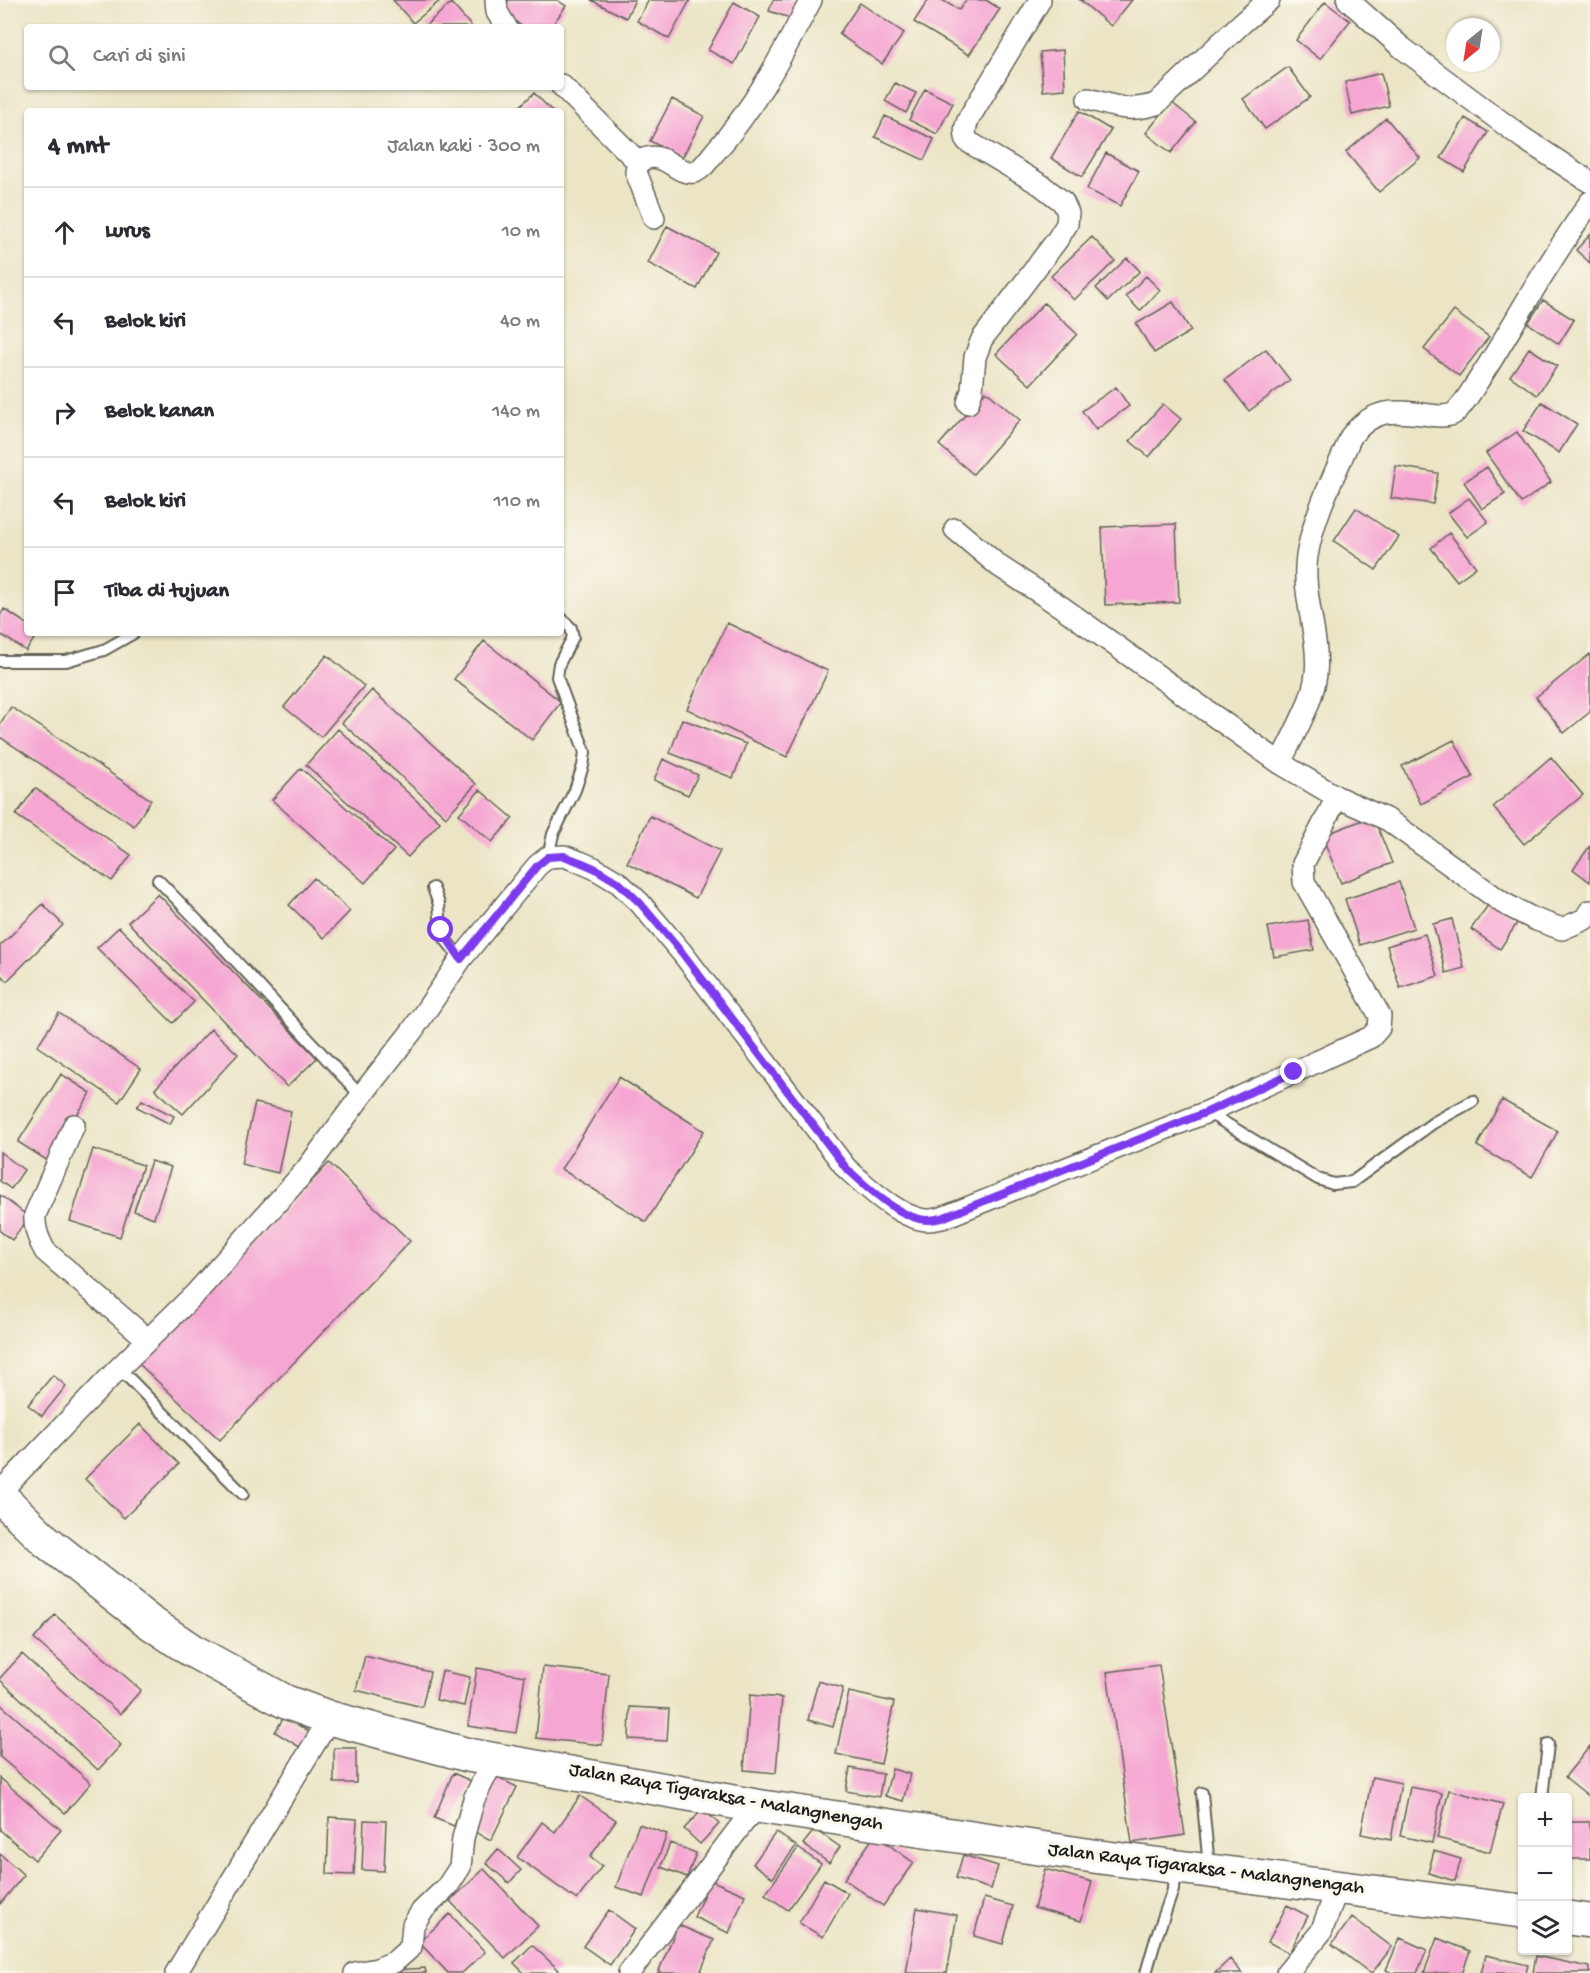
<!DOCTYPE html>
<html lang="id">
<head>
<meta charset="utf-8">
<style>
	:root { --surface:#fff; --page:#f7f7f7; --text:#2b2b33; --muted:#7c7c81; --line:#e1e1e2 }
	body { margin:0; font-family:"Gochi Hand",sans-serif; background:var(--page); color:var(--text) }
	.controls { position:absolute; right:18px; bottom:18px; display:grid; overflow:hidden; border-radius:6px; box-shadow:0 2px 4px #0004 }
	.controls button { width:54px; height:54px; display:grid; place-items:center; padding:0; border:0; border-bottom:2px solid var(--line); background:var(--surface); color:var(--text); font:30px sans-serif }
	.compass { position:absolute; left:1446px; top:18px; width:54px; height:54px; border-radius:50%; background:var(--surface); box-shadow:0 2px 4px #0004; rotate:210deg }
	.stop { position:absolute; width:18px; height:18px; margin:-14px; border:4px solid #7c3aed; border-radius:50%; background:#fff }
	.stop.end { background:#7c3aed; border-color:#fff; box-shadow:0 2px 6px #0008 }
	.list { margin:0; padding:0; list-style:none }
	h2 { display:flex; justify-content:space-between; align-items:center; height:78px; margin:0; padding:0 24px; font-size:26px }
	h2 small { font-size:20px; font-weight:400; color:var(--muted) }
	.list li { display:grid; grid-template-columns:39px 1fr auto; gap:18px; align-items:center; box-sizing:border-box; height:90px; padding:0 24px; border-top:2px solid var(--line) }
	.list b { display:block; font-size:22px; white-space:nowrap }
	.list em { font-size:20px; font-style:normal; color:var(--muted) }
	.icon { flex:none; width:33px; height:33px; fill:none; stroke:currentColor; stroke-width:2; stroke-linecap:round; stroke-linejoin:round }
	.map { position:relative; flex:none; width:1590px; height:1973px; overflow:hidden }
	.search { position:absolute; background:var(--surface); box-shadow:0 2px 4px #0004; left:24px; top:24px; width:540px; height:66px; display:flex; align-items:center; gap:15px; box-sizing:border-box; padding:0 21px; border-radius:6px; color:var(--muted); font-size:22px }
	.panel { position:absolute; background:var(--surface); box-shadow:0 2px 4px #0004; left:24px; top:108px; width:540px; height:528px; border-radius:6px }
	.map>svg:first-child { display:block }
	.building { fill:#f5a6d2 }
	.lines { fill:none; stroke-linecap:round; stroke-linejoin:round }
	.lane-casing { stroke:#646258; stroke-width:14 }
	.street-casing { stroke:#646258; stroke-width:24 }
	.primary-casing { stroke:#646258; stroke-width:36 }
	.lane { stroke:#fff; stroke-width:10 }
	.street { stroke:#fff; stroke-width:21 }
	.primary { stroke:#fff; stroke-width:33 }
	.route { stroke:#7c3aed; stroke-width:8 }
	.labels { text-anchor:middle; dominant-baseline:central; stroke-width:6; stroke-linejoin:round; paint-order:stroke }
	.street-label { font-size:20px; fill:#1c1c1c; stroke:#fbf7ec }
</style>
</head>
<body>
<div class="map">
<svg width="1590" height="1973" viewBox="0 0 1590 1973">
	<rect width="100%" height="100%" fill="#fbf7ec"/>
	<filter id="ink" filterUnits="userSpaceOnUse"><feTurbulence type="fractalNoise" baseFrequency=".0167" numOctaves="2"/><feDisplacementMap in="SourceGraphic" scale="12" xChannelSelector="R" yChannelSelector="G"/><feConvolveMatrix kernelMatrix="1 2 1 2 8 2 1 2 1" color-interpolation-filters="sRGB"/></filter>
	<filter id="wash" filterUnits="userSpaceOnUse"><feTurbulence type="fractalNoise" baseFrequency=".008" numOctaves="4" result="noise"/><feDisplacementMap in="SourceGraphic" scale="24" xChannelSelector="R" yChannelSelector="G"/><feGaussianBlur stdDeviation="1.35" result="paint"/><feColorMatrix in="noise" values="0 0 0 0 0 0 0 0 0 0 0 0 0 0 0 0 0 1.4 0 .05"/><feComposite in="paint" operator="in"/></filter>
	<g filter="url(#wash)">
		<rect width="100%" height="100%" fill="#ebe5c6"/>
		<g id="blocks">
			<path class="building" d="M393 0H441L413 23Z
				M509 0H557L566 6 551 27H523L501 11Z
				M591 0H635L626 18Z
				M649 0H690L669 39 637 21Z
				M773 0H799L793 19 769 11Z
				M928 0H942L959 10 966 0H986L1000 9 969 55 914 22Z
				M1080 0H1132L1111 26Z
				M734 2 760 17 734 64 708 50Z
				M1325 2 1350 21 1320 59 1296 40Z
				M451 3 472 27H424Z
				M860 3 904 33 882 64 839 34Z
				M1063 50 1065 89 1043 91 1040 52Z
				M1288 67 1310 97 1265 129 1243 99Z
				M1381 73 1389 106 1352 115 1345 82Z
				M895 83 916 93 906 113 885 101Z
				M925 89 953 103 937 134 909 120Z
				M534 93 552 111H515Z
				M672 99 704 116 682 158 650 141Z
				M1171 102 1196 122 1171 153 1146 133Z
				M1079 111 1111 130 1082 177 1051 158Z
				M885 116 934 139 924 160 875 137Z
				M1386 118 1420 158 1379 192 1346 152Z
				M1465 118 1488 132 1464 172 1441 158Z
				M1106 153 1139 171 1120 206 1087 189Z
				M667 226 716 252 697 289 648 263Z
				M1590 235V263L1576 250Z
				M1092 237 1115 261 1074 300 1051 276Z
				M1127 258 1140 271 1108 301 1096 288Z
				M1146 276 1160 290 1140 311 1126 296Z
				M1543 300 1574 320 1559 344 1528 323Z
				M1173 302 1191 331 1154 353 1136 324Z
				M1044 303 1077 334 1030 385 996 354Z
				M1454 311 1489 337 1459 376 1424 349Z
				M1529 348 1557 366 1537 395 1510 376Z
				M1266 349 1290 380 1249 411 1225 380Z
				M1116 387 1129 406 1096 430 1082 411Z
				M986 391 1020 420 973 474 939 445Z
				M1542 402 1577 424 1559 453 1523 431Z
				M1163 404 1181 419 1149 457 1130 441Z
				M1517 432 1551 482 1521 503 1486 453Z
				M1396 466 1438 473 1433 504 1391 498Z
				M1487 467 1505 494 1482 509 1464 482Z
				M1469 498 1488 522 1467 537 1448 513Z
				M1356 508 1399 537 1376 570 1334 541Z
				M1176 524 1179 602 1105 605 1102 527Z
				M1449 533 1476 567 1457 581 1431 548Z
				M4 609 27 624V633H38L26 651 0 634V616Z
				M727 623 828 671 787 757 687 709Z
				M484 641 561 702 532 740 454 679Z
				M1590 654V712L1564 733 1536 697Z
				M327 655 364 686 321 737 284 707Z
				M372 690 476 784 446 817 342 723Z
				M11 707 151 800 134 826 0 737V724Z
				M682 719 746 744 733 778 670 753Z
				M338 729 440 822 408 857 306 765Z
				M1454 740 1473 777 1421 804 1402 766Z
				M1551 757 1583 795 1524 844 1493 807Z
				M663 759 698 775 688 795 654 780Z
				M301 768 394 850 365 883 272 800Z
				M35 788 131 855 112 881 16 815Z
				M480 790 513 818 492 842 459 814Z
				M650 816 720 851 696 898 627 863Z
				M1373 816 1392 863 1341 883 1322 836Z
				M1590 846V882L1573 869Z
				M314 878 350 911 324 938 289 905Z
				M1399 882 1414 928 1360 945 1345 899Z
				M158 894 317 1058 287 1087 128 922Z
				M1491 901 1519 920 1500 949 1471 929Z
				M43 904 63 925 7 981 0 974V946Z
				M1452 919 1464 968 1446 973 1433 924Z
				M1308 920 1314 950 1274 957 1268 927Z
				M119 927 194 1002 173 1023 97 948Z
				M1425 934 1438 976 1400 988 1387 946Z
				M59 1013 141 1069 119 1102 37 1046Z
				M211 1029 238 1054 183 1114 155 1089Z
				M61 1074 91 1093 48 1161 18 1142Z
				M619 1077 704 1131 646 1222 561 1169Z
				M142 1100 174 1116 170 1124 137 1107Z
				M1502 1100 1558 1131 1532 1177 1477 1146Z
				M255 1103 291 1111 278 1173 241 1164Z
				M93 1149 143 1165 120 1237 70 1221Z
				M0 1152 24 1170 11 1189 0 1181Z
				M151 1161 171 1167 154 1218 134 1211Z
				M329 1163 410 1241 220 1440 138 1363Z
				M0 1195 29 1217 12 1240 0 1231Z
				M53 1375 66 1386 42 1416 28 1405Z
				M140 1424 179 1464 124 1518 85 1479Z
				M55 1615 141 1690 120 1714 34 1639Z
				M22 1654 121 1745 98 1770 0 1680V1678Z
				M365 1656 430 1672 422 1707 356 1690Z
				M1159 1665 1185 1835 1132 1843 1107 1672Z
				M543 1667 609 1674 602 1745 536 1738Z
				M477 1668 525 1676 516 1733 468 1726Z
				M442 1671 470 1677 464 1706 436 1700Z
				M818 1681 843 1688 833 1727 808 1720Z
				M849 1692 894 1702 881 1764 836 1754Z
				M750 1695 782 1698 776 1773 744 1770Z
				M0 1704 91 1783 65 1813 0 1757Z
				M630 1707 669 1709 667 1741 629 1739Z
				M284 1717 315 1735 306 1751 275 1732Z
				M1590 1746V1797L1565 1777Z
				M334 1748H356V1783H334Z
				M850 1768 883 1774 879 1797 846 1791Z
				M892 1769 910 1774 903 1801 885 1796Z
				M453 1773 473 1782 454 1826 434 1818Z
				M495 1776 517 1787 491 1840 469 1829Z
				M1372 1777 1401 1783 1391 1840 1361 1834Z
				M0 1778 61 1830 35 1860 0 1830Z
				M1410 1787 1442 1793 1432 1843 1400 1836Z
				M1449 1790 1503 1804 1490 1852 1437 1838Z
				M580 1796 616 1820 590 1857 602 1866 577 1900 517 1857 542 1822 555 1832Z
				M703 1809 719 1824 700 1844 684 1829Z
				M329 1817 357 1819 354 1875 327 1874Z
				M364 1820 386 1821 384 1871 362 1870Z
				M1568 1822H1590V1859H1568Z
				M639 1824 667 1834 644 1897 616 1887Z
				M815 1829 840 1847 829 1863 803 1844Z
				M776 1832 796 1846 773 1878 753 1864Z
				M875 1835 914 1863 883 1906 844 1879Z
				M670 1843 696 1853 687 1877 661 1867Z
				M798 1848 821 1864 788 1910 765 1894Z
				M498 1849 521 1870 509 1883 486 1863Z
				M1434 1851 1461 1859 1455 1881 1428 1873Z
				M0 1854 24 1875 0 1904Z
				M963 1855 998 1866 991 1889 956 1878Z
				M484 1869 538 1926 505 1958 450 1901Z
				M1045 1869 1092 1882 1081 1921 1034 1908Z
				M824 1879 848 1893 823 1937 799 1923Z
				M710 1880 745 1895 729 1933 694 1917Z
				M984 1898 1013 1906 1003 1944 974 1936Z
				M1287 1905 1308 1916 1289 1953 1268 1942Z
				M917 1908 957 1915 947 1973H906Z
				M609 1910 635 1929 610 1965 583 1946Z
				M450 1914 485 1952 462 1973H448L419 1942Z
				M1352 1917 1392 1947 1372 1973H1370L1332 1944Z
				M678 1925 714 1940 700 1973H658Z
				M1400 1938 1427 1950 1417 1973H1392L1386 1970Z
				M1437 1938 1470 1951 1462 1973H1424Z
				M532 1945 559 1970 556 1973H524L514 1963Z
				M1486 1955 1528 1965 1526 1973H1481Z
				M1536 1956 1590 1967V1973H1533Z
				M1230 1959 1242 1973H1215Z
				M425 1968 426 1973H379V1971Z"/>
		</g>
	</g>
	<g filter="url(#ink)">
		<use href="#blocks" fill-opacity="0" stroke="#646258" stroke-width="1.5"/>
		<g class="lines">
			<g class="lane-casing">
				<path id="lane" d="M0 661H66L104 650 134 633
					M548 857 553 834 575 790 583 766 585 752 557 677 559 664 573 637 571 628 561 618
					M158 880 223 947 361 1096
					M433 888 439 904 441 930 445 939 461 959
					M1207 1112 1318 1179 1333 1184 1352 1182 1433 1123 1473 1101
					M119 1368 243 1494
					M1202 1793 1209 1867
					M1542 1798 1548 1744
					M1146 1973 1156 1938 1173 1890 1174 1870"/>
			</g>
			<g class="street-casing">
				<path id="street" d="M496 0 497 12 506 27
					M1348 0 1401 47 1523 138 1590 182
					M561 85 638 162
					M1088 99C1116 106 1127 113 1156 104L1242 23 1269 0
					M654 218 636 172 638 162C664 146 675 176 694 172 702 170 709 159 714 153 756 106 782 55 811 0
					M968 403 972 390 975 357 982 339 1057 240 1067 224 1068 213 1063 202 1041 185 967 141C964 131 965 127 969 118L1040 0
					M955 529 999 566 1063 608 1280 763 1337 797 1388 820 1503 903 1534 919 1562 929 1585 919 1590 911
					M1280 763C1292 737 1313 703 1316 674 1320 636 1301 594 1307 556 1314 513 1335 475 1351 436 1375 406 1396 411 1430 415 1437 416 1446 417 1453 414 1462 408 1472 390 1478 381 1500 348 1519 313 1540 279 1556 253 1573 227 1590 202
					M74 1125 35 1215C34 1228 38 1239 45 1251L147 1339
					M0 1492 119 1368 196 1293 306 1170 361 1096 412 1031 461 959 537 866 548 857 564 856 580 862 594 868 619 883 640 903 683 954 846 1168C865 1185 901 1220 928 1220 932 1220 937 1219 942 1218L1207 1112 1371 1037 1379 1028 1380 1016 1304 882 1303 864 1337 797
					M176 1973 330 1718
					M355 1973 377 1969 394 1962 411 1947 413 1925 422 1911 447 1887 460 1867 463 1838 474 1799 494 1759
					M629 1973 756 1806
					M1287 1973 1321 1932 1338 1887"/>
			</g>
			<g class="primary-casing">
				<path id="primary" d="M0 1496 46 1541 148 1621 191 1650 286 1702 330 1718 468 1755 756 1806 1100 1857 1522 1911
					M1568 1918 1590 1921"/>
			</g>
			<use href="#lane" class="lane"/>
			<use href="#street" class="street"/>
			<use href="#primary" class="primary"/>
		</g>
	</g>
	<g class="lines" filter="url(#ink)">
		<path class="route" d="M441 930 461 959 537 866 548 857 564 856 580 862 594 868 619 883 640 903 683 954 846 1168C865 1185 901 1220 928 1220 932 1220 937 1219 942 1218L1207 1112 1294 1072"/>
	</g>
	<g class="labels">
		<g class="street-label">
			<text transform="translate(726 1798) rotate(10)">Jalan Raya Tigaraksa - Malangnengah</text>
			<text transform="translate(1206 1870) rotate(7)">Jalan Raya Tigaraksa - Malangnengah</text>
		</g>
	</g>
</svg>
<div class="controls">
<button>+</button>
<button>−</button>
<button><svg class="icon" aria-label="layers" viewBox="0 0 24 24"><path d="M12 4l9 5-9 5-9-5zM3 14l9 5 9-5"/></svg></button>
</div>
<svg class="compass" viewBox="-18 -18 36 36"><path d="M0-13l5 13h-10z" fill="#e53935"/><path d="M0 13l5-13h-10z" fill="#7c7c81"/></svg>
<div class="stop" style="left:441px;top:930px"></div>
<div class="stop end" style="left:1294px;top:1072px"></div>
<div class="search"><svg class="icon" aria-label="search" viewBox="0 0 24 24"><circle cx="10" cy="10" r="6"/><path d="M15 15l6 6"/></svg>Cari di sini</div>
<section class="panel">
<h2>4 mnt<small>Jalan kaki · 300 m</small></h2>
<ul class="list">
<li><svg class="icon" aria-label="ahead" viewBox="0 0 24 24"><path d="M12 20V5M6 11l6-6 6 6"/></svg><div><b>Lurus</b></div><em>10 m</em></li>
<li><svg class="icon" aria-label="left" viewBox="0 0 24 24"><path d="M17 20v-9H6M10 6l-5 5 5 5"/></svg><div><b>Belok kiri</b></div><em>40 m</em></li>
<li><svg class="icon" aria-label="right" viewBox="0 0 24 24"><path d="M7 20v-9h11M14 6l5 5-5 5"/></svg><div><b>Belok kanan</b></div><em>140 m</em></li>
<li><svg class="icon" aria-label="left" viewBox="0 0 24 24"><path d="M17 20v-9H6M10 6l-5 5 5 5"/></svg><div><b>Belok kiri</b></div><em>110 m</em></li>
<li><svg class="icon" aria-label="arrive" viewBox="0 0 24 24"><path d="M6 21V4h12l-3 4 3 4H6"/></svg><div><b>Tiba di tujuan</b></div></li>
</ul>
</section>
</div>
</body>
</html>
